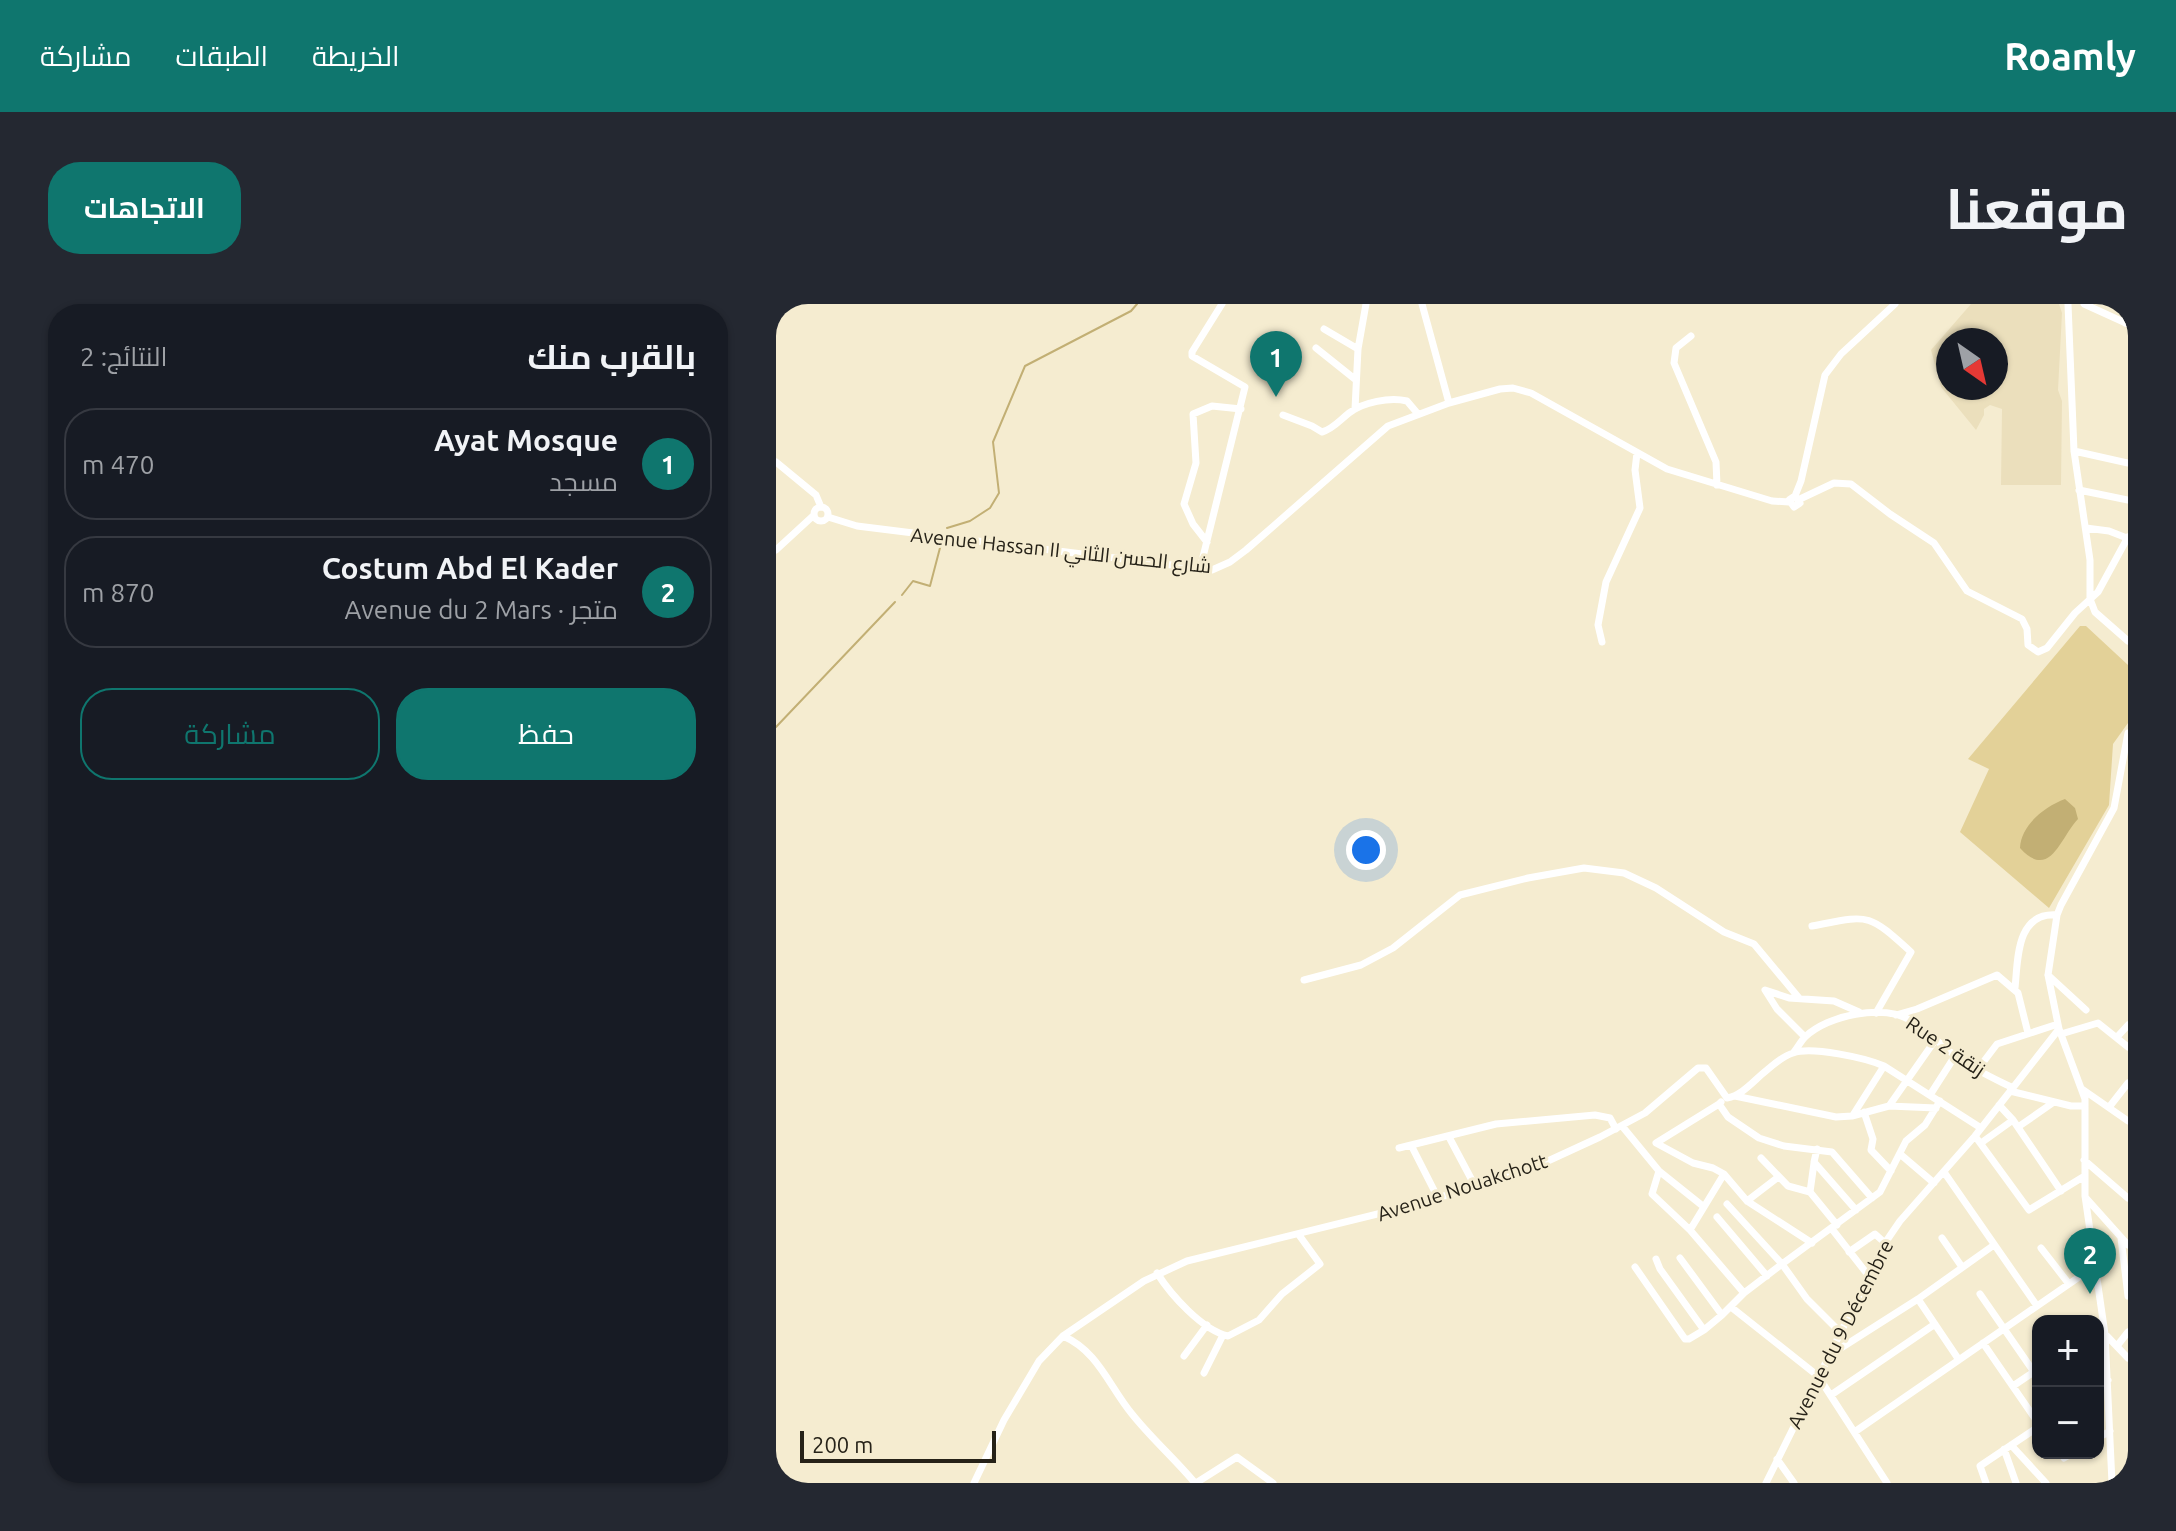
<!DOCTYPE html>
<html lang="ar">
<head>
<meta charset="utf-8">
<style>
	:root { --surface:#171b24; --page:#242831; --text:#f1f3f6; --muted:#9ea1a6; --line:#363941; --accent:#0f766e }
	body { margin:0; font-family:Ubuntu,Cairo,sans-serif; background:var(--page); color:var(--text); direction:rtl }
	.controls { position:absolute; right:24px; bottom:24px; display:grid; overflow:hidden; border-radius:16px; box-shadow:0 2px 6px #0004 }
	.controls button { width:72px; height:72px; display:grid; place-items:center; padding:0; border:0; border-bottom:2px solid var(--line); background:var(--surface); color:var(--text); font:40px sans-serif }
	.compass { position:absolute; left:1160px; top:24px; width:72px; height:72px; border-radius:50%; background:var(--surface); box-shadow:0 2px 6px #0004; rotate:146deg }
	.scale { position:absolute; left:24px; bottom:20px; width:196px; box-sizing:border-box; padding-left:8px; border:4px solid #262218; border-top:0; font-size:22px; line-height:28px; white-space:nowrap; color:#262218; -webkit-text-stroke:6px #f5ecd0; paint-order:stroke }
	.you { position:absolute; left:590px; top:546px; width:28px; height:28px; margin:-20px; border:6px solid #fff; border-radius:50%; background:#1a73e8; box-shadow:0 0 0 12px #1a73e833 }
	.badge { display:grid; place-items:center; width:52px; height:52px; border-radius:50%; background:var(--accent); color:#fff; font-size:26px; font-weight:700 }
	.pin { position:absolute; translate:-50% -66px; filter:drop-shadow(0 2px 4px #0008) }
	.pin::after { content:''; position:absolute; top:42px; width:28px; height:24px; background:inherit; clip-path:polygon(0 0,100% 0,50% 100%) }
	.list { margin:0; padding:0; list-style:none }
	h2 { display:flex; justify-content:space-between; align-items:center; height:104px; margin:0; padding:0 32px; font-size:34px }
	h2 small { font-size:26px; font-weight:400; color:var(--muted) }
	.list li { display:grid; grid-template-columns:52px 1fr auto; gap:24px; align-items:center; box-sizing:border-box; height:112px; margin:0 16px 16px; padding:0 16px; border:2px solid var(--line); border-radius:32px }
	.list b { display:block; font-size:30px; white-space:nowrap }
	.list p { margin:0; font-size:26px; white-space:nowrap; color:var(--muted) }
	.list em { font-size:26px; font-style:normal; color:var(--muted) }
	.actions { display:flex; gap:16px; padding:24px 32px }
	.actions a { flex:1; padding:18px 0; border:2px solid var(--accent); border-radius:32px; text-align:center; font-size:28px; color:var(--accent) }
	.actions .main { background:var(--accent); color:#fff }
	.map { position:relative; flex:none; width:1352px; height:1179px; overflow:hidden; direction:ltr; border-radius:32px }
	header { display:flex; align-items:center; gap:48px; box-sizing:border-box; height:112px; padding:0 40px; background:var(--accent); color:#fff }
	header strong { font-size:38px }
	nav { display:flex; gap:44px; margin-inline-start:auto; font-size:28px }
	.intro { display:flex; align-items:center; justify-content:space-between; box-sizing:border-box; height:192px; padding:0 48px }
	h1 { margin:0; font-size:56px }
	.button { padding:20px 36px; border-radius:32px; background:var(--accent); color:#fff; font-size:28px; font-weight:700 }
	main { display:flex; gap:48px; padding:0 48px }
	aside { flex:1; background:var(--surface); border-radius:32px; box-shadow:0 2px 6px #0004 }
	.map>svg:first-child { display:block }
	.built { fill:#ebdfbc; fill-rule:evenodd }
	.green { fill:#e3d198 }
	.water { fill:#c2af74 }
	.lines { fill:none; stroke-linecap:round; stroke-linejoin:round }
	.stream { stroke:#c2af74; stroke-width:2 }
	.minor { stroke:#fff; stroke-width:7 }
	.labels { text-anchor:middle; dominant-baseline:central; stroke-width:6; stroke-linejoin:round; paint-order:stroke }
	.street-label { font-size:20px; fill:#262218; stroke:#f5ecd0 }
</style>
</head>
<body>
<header>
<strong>Roamly</strong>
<nav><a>الخريطة</a><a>الطبقات</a><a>مشاركة</a></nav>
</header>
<div class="intro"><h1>موقعنا</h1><a class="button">الاتجاهات</a></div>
<main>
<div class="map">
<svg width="1352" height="1179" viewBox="0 0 1352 1179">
	<rect width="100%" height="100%" fill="#f5ecd0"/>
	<path class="built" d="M1195 0H1283L1286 9 1282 86 1286 97 1285 181H1225L1226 105 1214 101 1208 105V111L1200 126 1165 83 1155 46ZM1172 36H1220V84H1172Z"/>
	<path class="green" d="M1304 322H1310L1352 361V419L1337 440 1333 501 1273 604 1184 528 1213 465 1192 455Z"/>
	<path class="water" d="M1289 495 1299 504 1302 515C1284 534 1274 577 1244 544 1245 521 1268 503 1289 495Z"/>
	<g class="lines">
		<path class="stream" d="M171 224 194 217 214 204 223 189 217 138 249 62 355 7 361 0
			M126 291 137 277 154 282 165 240
			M0 423 119 298"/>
		<path class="minor" d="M646 0 673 99
			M1292 0 1298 147 1314 256V295L1319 308 1352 337
			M1308 0 1352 20
			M1349 19 1352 1
			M548 25 582 45
			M915 32 900 44 898 59 940 158 941 181
			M540 44 580 76
			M579 105 582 45 590 0
			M507 111 536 122 546 128C557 125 564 116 573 109 587 98 614 93 631 97L642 110
			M1298 147 1352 159
			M0 158 40 191 45 203
			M1303 186 1352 196
			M1019 192 1024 199 1018 203 1013 196 1019 192 1025 177 1049 71 1065 50 1119 0
			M1024 195 1058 179 1075 180 1114 210 1158 239 1191 287 1246 315 1251 325 1252 341 1262 348 1271 344 1299 309 1322 288 1352 233
			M38 210a7 7 0 1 1 14 0a7 7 0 1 1-14 0Z
			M52 213 81 222 436 266 454 258 470 246 612 122 673 99 724 85 737 84 755 89 891 165 996 197 1013 198
			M1310 224 1333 227 1351 234
			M431 238 417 220 408 200 420 159 417 110 436 102 465 105
			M0 246 38 211
			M424 265 469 83 416 52V48L446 0
			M826 338 822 321 830 278 864 204 859 166 861 149
			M1036 622C1093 611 1091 608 1135 648L1100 709
			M1272 671 1310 706
			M528 676 585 661 617 644 684 591 752 574 808 564 848 569 880 584 948 628 978 640 1023 694
			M1239 684C1242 655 1240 608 1281 611
			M1120 711 1141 705 1221 671 1242 689 1252 729
			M1285 730 1322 719 1352 743
			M1029 733 1001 705 989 686 1013 694 1058 697 1083 708
			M1341 733 1352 721
			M1018 748C1022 743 1025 737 1029 733 1052 711 1106 700 1134 716 1152 727 1166 742 1182 754 1199 766 1219 775 1237 784
			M1202 765 1221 740 1282 720
			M1306 785 1352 817
			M1234 787 1295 802H1309
			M1154 791 1179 752
			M959 792 1060 813 1076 812 1113 802 1160 804
			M945 798 943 800 952 813 983 834 1008 842 1056 848 1096 894
			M943 800 880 839 917 859 937 864 948 870 971 897 1036 939
			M1223 801 1237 816 1285 887
			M1113 802 1160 735
			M1334 802 1352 779
			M1088 808 1097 835 1095 846 1115 867
			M1077 811 1108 762
			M846 822 883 867 928 903 948 870
			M1242 823 1278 798
			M1199 832 1253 906 1307 873
			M673 833 699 882
			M1205 839 1237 816
			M635 841 662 894
			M623 844 720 820 819 811 834 814 840 825
			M1041 845 1038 858 1080 906
			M1124 850 1158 879
			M985 854 1012 882 1034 888 1061 921
			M1308 856 1352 894
			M883 867 876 890 914 926 968 989
			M1168 868 1261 1002
			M1034 888 1038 859
			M1310 894 1352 941
			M971 897 1001 874
			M951 900 1006 960 1031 995 1064 1028
			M941 913 991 972
			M1056 925 1092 971
			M914 926 928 903
			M1166 934 1186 963
			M1345 934 1352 992
			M1265 944 1293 980
			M1073 948 1099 930 1109 939
			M904 954 946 1011 968 989 1006 960 1104 888 1130 837 1149 821 1164 797
			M880 955 884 965 928 1026 946 1011
			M859 963 909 1035H913L928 1026
			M381 969C395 991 426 1026 452 1032L483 1016 506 990 544 960 523 931
			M1204 990 1262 1074
			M1142 995 1183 1056
			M955 1003 1042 1072 1111 1179
			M287 1032C322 1047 333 1082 356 1110 375 1134 399 1155 419 1179
			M1322 1035 1329 1030 1352 1054
			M1207 1039 1262 1119
			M1341 1042 1352 1028
			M1054 1051 1142 995 1218 941
			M408 1052 431 1021
			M428 1069 447 1031
			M1237 1082 1262 1065
			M1322 1083 1332 1076
			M1055 1091 1159 1020
			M1080 1127 1319 962
			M1322 1134 1334 1127
			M1235 1141 1270 1179
			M1228 1145 1240 1179
			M1288 1154 1297 1149
			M1001 1155 1018 1179
			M198 1179 228 1116 263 1057 287 1032 368 977 411 957 646 899 761 862 824 833 869 809 922 764H930L951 794C967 791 978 776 991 766 998 760 1007 752 1017 749 1035 742 1090 754 1108 762L1205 824
			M420 1179 461 1153 497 1179
			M990 1179 1109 939 1124 917 1199 832 1283 725
			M1210 1179 1204 1162 1262 1123
			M1336 1179 1329 1030 1309 892V795L1283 725 1272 671 1281 611 1285 601 1338 504 1352 429"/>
	</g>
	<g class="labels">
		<g class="street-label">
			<text transform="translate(285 246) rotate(6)">Avenue Hassan II شارع الحسن الثاني</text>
			<text transform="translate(1170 742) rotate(34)">Rue 2 زنقة</text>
			<text transform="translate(686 883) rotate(-18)">Avenue Nouakchott</text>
			<text transform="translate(1064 1030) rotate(-63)">Avenue du 9 Décembre</text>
		</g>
	</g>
</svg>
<div class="controls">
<button>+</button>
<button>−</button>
</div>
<svg class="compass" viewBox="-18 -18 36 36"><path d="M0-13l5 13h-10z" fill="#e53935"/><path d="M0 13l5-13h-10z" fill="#9ea1a6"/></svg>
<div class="scale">200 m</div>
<div class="you"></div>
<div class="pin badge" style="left:500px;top:93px">1</div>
<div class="pin badge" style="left:1314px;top:990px">2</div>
</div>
<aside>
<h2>بالقرب منك<small>النتائج: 2</small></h2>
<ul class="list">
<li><span class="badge">1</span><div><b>Ayat Mosque</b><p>مسجد</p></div><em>470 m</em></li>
<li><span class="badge">2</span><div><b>Costum Abd El Kader</b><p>متجر · Avenue du 2 Mars</p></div><em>870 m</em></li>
</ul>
<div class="actions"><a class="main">حفظ</a><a>مشاركة</a></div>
</aside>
</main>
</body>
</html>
